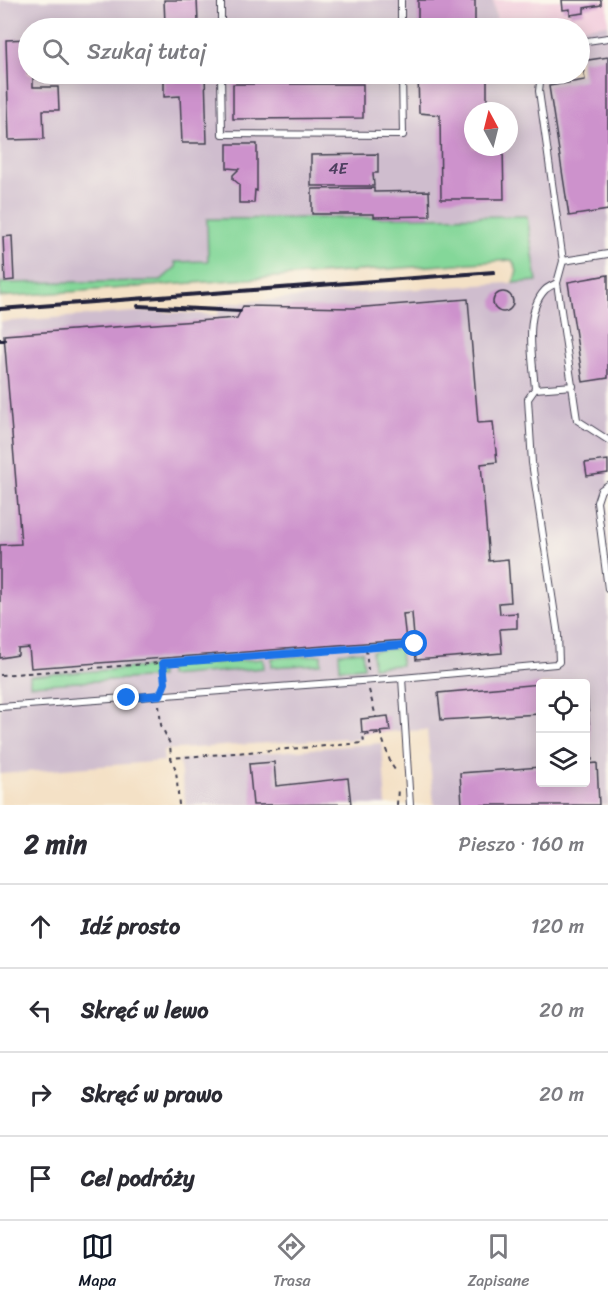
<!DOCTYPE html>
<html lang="pl">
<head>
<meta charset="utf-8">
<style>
	:root { --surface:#fff; --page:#f7f7f7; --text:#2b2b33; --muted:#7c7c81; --line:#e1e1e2; --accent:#111827 }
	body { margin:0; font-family:Sriracha,sans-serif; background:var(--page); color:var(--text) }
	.controls { position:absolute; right:18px; bottom:18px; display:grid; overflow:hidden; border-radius:6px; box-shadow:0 3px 15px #0003 }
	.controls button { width:54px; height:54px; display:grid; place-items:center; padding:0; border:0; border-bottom:2px solid var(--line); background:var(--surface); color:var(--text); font:30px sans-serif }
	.compass { position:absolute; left:464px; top:102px; width:54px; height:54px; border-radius:50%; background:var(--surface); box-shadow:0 3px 15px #0003; rotate:353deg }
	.stop { position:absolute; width:18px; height:18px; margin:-14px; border:4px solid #1a73e8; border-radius:50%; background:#fff }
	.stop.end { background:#1a73e8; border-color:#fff; box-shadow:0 2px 6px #0008 }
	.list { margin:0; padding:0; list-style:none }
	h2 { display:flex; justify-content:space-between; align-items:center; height:78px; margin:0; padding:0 24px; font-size:26px }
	h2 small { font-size:20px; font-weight:400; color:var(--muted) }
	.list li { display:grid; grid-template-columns:39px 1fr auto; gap:18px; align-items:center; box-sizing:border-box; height:84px; padding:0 24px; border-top:2px solid var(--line) }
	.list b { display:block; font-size:22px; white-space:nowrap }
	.list em { font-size:20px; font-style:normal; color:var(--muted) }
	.icon { flex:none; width:33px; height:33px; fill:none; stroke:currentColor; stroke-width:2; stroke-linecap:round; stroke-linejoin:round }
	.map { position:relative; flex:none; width:608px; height:805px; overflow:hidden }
	.search { position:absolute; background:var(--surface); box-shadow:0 3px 15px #0003; left:18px; right:18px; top:18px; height:66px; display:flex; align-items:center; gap:15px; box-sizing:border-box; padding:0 21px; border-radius:33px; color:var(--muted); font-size:22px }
	.sheet { height:414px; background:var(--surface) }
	nav { display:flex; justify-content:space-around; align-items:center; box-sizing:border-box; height:84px; border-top:2px solid var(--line); background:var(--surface); font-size:16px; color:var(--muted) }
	nav a { display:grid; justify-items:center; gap:3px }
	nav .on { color:var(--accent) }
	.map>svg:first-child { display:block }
	.built { fill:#f3cfde }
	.industrial { fill:#cfbdce; fill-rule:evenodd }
	.green { fill:#84d799; stroke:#537c6a; stroke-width:1.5 }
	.building { fill:#cd92cc }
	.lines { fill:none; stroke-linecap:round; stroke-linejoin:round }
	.lane-casing { stroke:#423f50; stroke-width:8 }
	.path { stroke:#423f50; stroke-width:2; stroke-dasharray:4.5 4.5; stroke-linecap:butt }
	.lane { stroke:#fff; stroke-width:6 }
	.rail { stroke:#22223b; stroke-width:4 }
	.route { stroke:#1a73e8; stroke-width:8 }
	.labels { text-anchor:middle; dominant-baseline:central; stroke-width:5; stroke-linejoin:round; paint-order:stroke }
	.number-label { font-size:16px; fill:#4d3e5f }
</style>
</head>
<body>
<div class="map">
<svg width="608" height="805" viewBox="0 0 608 805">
	<rect width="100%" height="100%" fill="#fbf7ec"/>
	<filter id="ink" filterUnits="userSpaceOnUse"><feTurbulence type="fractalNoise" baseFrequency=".0167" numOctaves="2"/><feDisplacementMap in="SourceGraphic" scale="12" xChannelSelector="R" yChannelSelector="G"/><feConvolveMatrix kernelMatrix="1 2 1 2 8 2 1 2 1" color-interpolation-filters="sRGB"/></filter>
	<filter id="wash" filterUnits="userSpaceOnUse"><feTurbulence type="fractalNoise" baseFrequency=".008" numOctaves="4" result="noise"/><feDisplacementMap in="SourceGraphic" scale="24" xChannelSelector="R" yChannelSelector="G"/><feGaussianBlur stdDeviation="1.35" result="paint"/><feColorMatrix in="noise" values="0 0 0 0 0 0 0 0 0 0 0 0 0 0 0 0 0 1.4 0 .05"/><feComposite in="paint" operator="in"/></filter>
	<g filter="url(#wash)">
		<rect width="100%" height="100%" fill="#f4e1c6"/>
		<path class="built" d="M493 0H608V24L577 28H498Z"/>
		<path class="industrial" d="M0 0H493L498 28H28V74H580V28H577L608 24V805H434L427 730 362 733V739L345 740V738L163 750 164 761 0 774V322L148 311 218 315 219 304 355 293 537 281 527 216 207 219 208 261 176 262V267L160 281 0 283ZM473 111H509V147H473ZM540 684H586V782H540Z
			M382 743 386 805H186L179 760Z"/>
		<path class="green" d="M527 216 537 281 513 283 517 271 512 260 0 297V283L160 281 176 267 175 262 208 261 207 219Z
			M400 648 401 665 373 667 372 651Z
			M362 651 364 667 340 669 339 653Z
			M321 655V664L272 667V658Z
			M263 659 264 668 169 676V666Z
			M160 666V677L30 685V676Z"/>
		<g id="blocks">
			<path class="building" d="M164 0H197L198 22 165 24Z
				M418 0H475V28H418Z
				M562 0H601V5L584 8V13L570 15V9L563 10Z
				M28 39V74H33V87H58L59 110H43L44 139 9 140 6 40Z
				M608 57V210L569 216 549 86 585 80 582 61Z
				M164 74H205L207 143H182L180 96 164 97Z
				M418 74H487V111H473V147H503L504 199H441L440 115 419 113Z
				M233 84H363V118L233 119Z
				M227 144H257V191L255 190 254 203H239V184L233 179V175L239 169 227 168Z
				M378 154V173H373L374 186H311V155Z
				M374 188V192L429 191 430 216 374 217V214H312V189Z
				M12 236 14 280 5 281 3 237Z
				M608 275V378L583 382 568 282Z
				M493 302a10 10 0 1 1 20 0a10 10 0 1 1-20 0Z
				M468 299 478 423 493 422 497 462 481 464 489 561 508 559 511 602 499 603 500 614 517 613V628L500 629 502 653 416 660 412 613 403 614 406 640 31 668 29 648 18 649V655L0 658V545L21 544 4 335 237 318 243 306 352 308Z
				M608 460V473L587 476 585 463Z
				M540 684V714L441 720 438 693Z
				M586 692H587L592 760H586Z
				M388 716 390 731 362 733 361 719Z
				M274 762 276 786 348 778 351 804 253 805 249 764Z
				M597 763 599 805H462L460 773 540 767V782H586V764Z"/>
		</g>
	</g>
	<g filter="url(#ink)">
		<use href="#blocks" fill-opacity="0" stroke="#423f50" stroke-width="1.5"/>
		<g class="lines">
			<g class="lane-casing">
				<path id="lane" d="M221 0V28
					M401 0V28
					M580 42 608 38
					M221 74 222 134 403 135 402 74
					M541 74 539 91 563 261
					M608 254 563 261 557 283 577 420 608 440
					M535 389 573 386
					M608 485 601 490 597 502 608 589
					M402 678 410 805
					M0 707 402 678 556 664 559 662 558 635 532 463 528 399 535 389C533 360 523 313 545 290 548 287 553 285 557 283"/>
			</g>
			<path class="path" d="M366 649 368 670
				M163 665 164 686
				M0 675 415 644
				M369 690 376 717
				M159 705 161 725 170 744 171 758
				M380 732 391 764 397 773
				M179 805 176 770 171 758 364 743 363 735 380 734
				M397 805 398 788"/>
			<use href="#lane" class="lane"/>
			<path class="rail" d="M138 306 240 311
				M0 309 494 272
				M0 340H4"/>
		</g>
	</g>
	<g class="lines" filter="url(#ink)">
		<path class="route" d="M127 698 160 695 165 683 163 663 415 644"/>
	</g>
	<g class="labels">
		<g class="number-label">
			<text x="338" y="168">4E</text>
		</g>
	</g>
</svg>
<div class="controls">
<button><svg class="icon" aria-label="locate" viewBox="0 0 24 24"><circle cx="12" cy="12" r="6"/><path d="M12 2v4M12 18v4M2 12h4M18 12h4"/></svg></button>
<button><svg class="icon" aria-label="layers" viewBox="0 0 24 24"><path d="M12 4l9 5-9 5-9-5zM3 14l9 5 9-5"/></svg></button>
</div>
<svg class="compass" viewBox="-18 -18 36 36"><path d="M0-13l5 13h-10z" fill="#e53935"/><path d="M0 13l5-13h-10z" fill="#7c7c81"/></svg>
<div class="stop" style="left:415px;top:644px"></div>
<div class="stop end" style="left:127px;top:698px"></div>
<div class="search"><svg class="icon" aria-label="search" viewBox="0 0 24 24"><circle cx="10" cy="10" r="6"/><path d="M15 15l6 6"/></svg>Szukaj tutaj</div>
</div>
<section class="sheet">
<h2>2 min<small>Pieszo · 160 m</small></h2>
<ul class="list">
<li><svg class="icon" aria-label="ahead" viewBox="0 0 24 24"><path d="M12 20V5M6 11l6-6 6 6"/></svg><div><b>Idź prosto</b></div><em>120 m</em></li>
<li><svg class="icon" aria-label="left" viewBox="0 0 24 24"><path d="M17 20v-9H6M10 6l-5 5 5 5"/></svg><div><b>Skręć w lewo</b></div><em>20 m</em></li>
<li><svg class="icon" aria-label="right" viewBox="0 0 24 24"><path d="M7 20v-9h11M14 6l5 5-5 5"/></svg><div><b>Skręć w prawo</b></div><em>20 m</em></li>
<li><svg class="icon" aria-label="arrive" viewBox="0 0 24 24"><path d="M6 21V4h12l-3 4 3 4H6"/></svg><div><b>Cel podróży</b></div></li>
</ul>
</section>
<nav>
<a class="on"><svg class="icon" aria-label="map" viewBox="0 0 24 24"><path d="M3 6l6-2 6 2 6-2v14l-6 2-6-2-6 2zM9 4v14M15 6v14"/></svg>Mapa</a>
<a><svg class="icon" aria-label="directions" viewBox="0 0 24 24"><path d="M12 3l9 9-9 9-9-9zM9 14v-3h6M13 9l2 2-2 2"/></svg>Trasa</a>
<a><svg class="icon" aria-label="saved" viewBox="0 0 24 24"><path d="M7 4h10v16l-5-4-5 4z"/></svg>Zapisane</a>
</nav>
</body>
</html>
